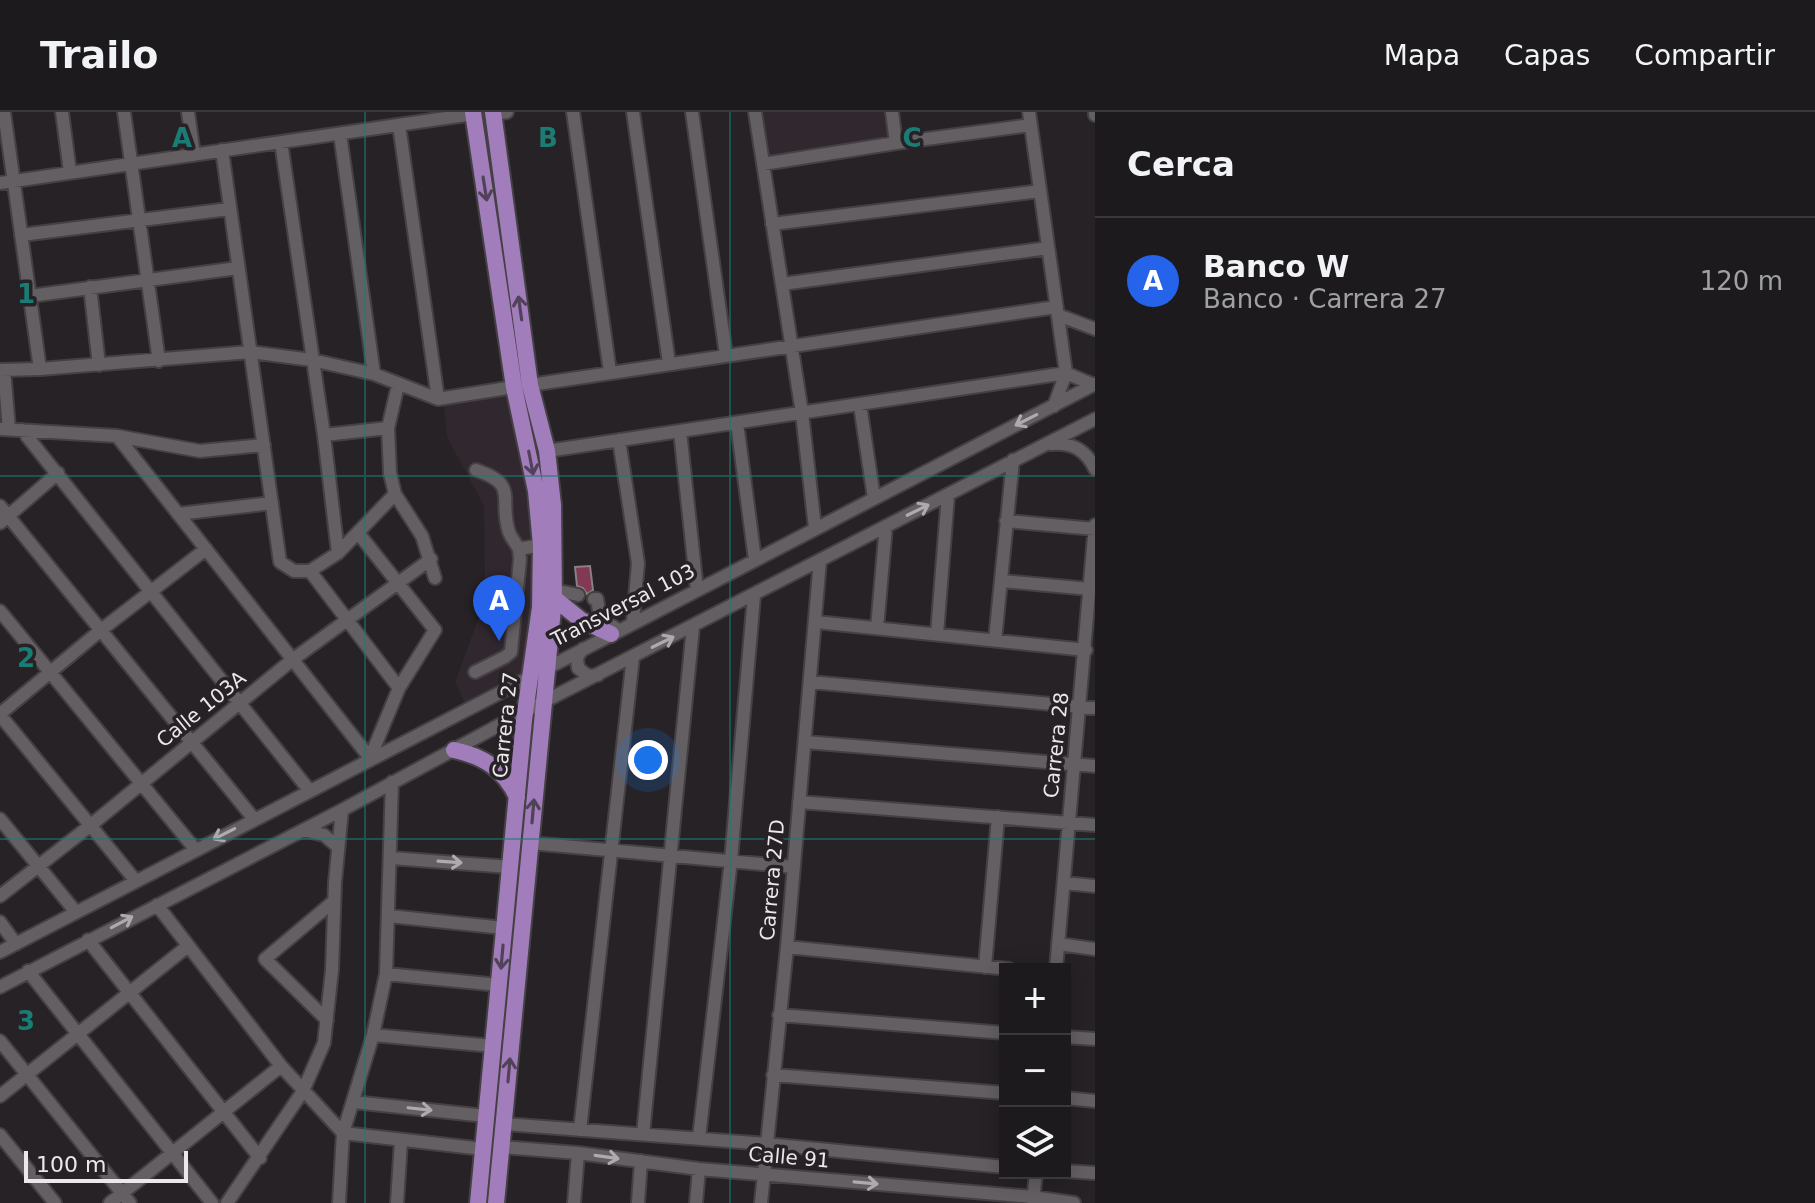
<!DOCTYPE html>
<html lang="es">
<head>
<meta charset="utf-8">
<style>
	:root { --surface:#1c1a1c; --page:#252325; --text:#f1f3f6; --muted:#a0a1a3; --line:#3a383b; --accent:#2563eb }
	body { margin:0; font-family:"DejaVu Sans",sans-serif; background:var(--page); color:var(--text) }
	.controls { position:absolute; right:24px; bottom:24px; display:grid; overflow:hidden; border-radius:0px; box-shadow:0 4px 20px #0003 }
	.controls button { width:72px; height:72px; display:grid; place-items:center; padding:0; border:0; border-bottom:2px solid var(--line); background:var(--surface); color:var(--text); font:40px sans-serif }
	.scale { position:absolute; left:24px; bottom:20px; width:164px; box-sizing:border-box; padding-left:8px; border:4px solid #ebe7ea; border-top:0; font-size:22px; line-height:28px; white-space:nowrap; color:#ebe7ea; -webkit-text-stroke:6px #262225; paint-order:stroke }
	.you { position:absolute; left:648px; top:648px; width:28px; height:28px; margin:-20px; border:6px solid #fff; border-radius:50%; background:#1a73e8; box-shadow:0 0 0 12px #1a73e833 }
	.badge { display:grid; place-items:center; width:52px; height:52px; border-radius:50%; background:var(--accent); color:#fff; font-size:26px; font-weight:700 }
	.pin { position:absolute; translate:-50% -66px; filter:drop-shadow(0 2px 4px #0008) }
	.pin::after { content:''; position:absolute; top:42px; width:28px; height:24px; background:inherit; clip-path:polygon(0 0,100% 0,50% 100%) }
	.list { margin:0; padding:0; list-style:none }
	h2 { display:flex; justify-content:space-between; align-items:center; height:104px; margin:0; padding:0 32px; font-size:34px }
	h2 small { font-size:26px; font-weight:400; color:var(--muted) }
	.list li { display:grid; grid-template-columns:52px 1fr auto; gap:24px; align-items:center; box-sizing:border-box; height:128px; padding:0 32px; border-top:2px solid var(--line) }
	.list b { display:block; font-size:30px; white-space:nowrap }
	.list p { margin:0; font-size:26px; white-space:nowrap; color:var(--muted) }
	.list em { font-size:26px; font-style:normal; color:var(--muted) }
	.icon { flex:none; width:44px; height:44px; fill:none; stroke:currentColor; stroke-width:2; stroke-linecap:round; stroke-linejoin:round }
	.map { position:relative; flex:none; width:1095px; height:1091px; overflow:hidden }
	header { display:flex; align-items:center; gap:48px; box-sizing:border-box; height:112px; padding:0 40px; background:var(--surface); border-bottom:2px solid var(--line) }
	header strong { font-size:38px }
	nav { display:flex; gap:44px; margin-inline-start:auto; font-size:28px }
	main { display:flex }
	aside { flex:1; background:var(--surface) }
	.map>svg:first-child { display:block }
	.built { fill:#31272f }
	.building { fill:#813955; stroke:#888082; stroke-width:2 }
	.lines { fill:none; stroke-linecap:round; stroke-linejoin:round }
	.minor-casing { stroke:#444043; stroke-width:16 }
	.major-casing { stroke:#444043; stroke-width:20 }
	.minor { stroke:#645f63; stroke-width:12 }
	.major { stroke:#a27dbc; stroke-width:16 }
	.oneway { stroke:#51425a }
	.oneway2 { stroke:#aeaaad }
	.grid { fill:none; stroke:#1a7c74; stroke-width:2; stroke-opacity:0.55 }
	.labels { text-anchor:middle; dominant-baseline:central; stroke-width:7; stroke-linejoin:round; paint-order:stroke }
	.street-label { font-size:20px; fill:#ebe7ea; stroke:#262225 }
	.grid-label { font-size:26px; text-anchor:middle; font-weight:bold; fill:#1a7c74; stroke:#262225; stroke-width:7; stroke-linejoin:round; paint-order:stroke }
</style>
</head>
<body>
<header>
<strong>Trailo</strong>
<nav><a>Mapa</a><a>Capas</a><a>Compartir</a></nav>
</header>
<main>
<div class="map">
<svg width="1095" height="1091" viewBox="0 0 1095 1091">
	<rect width="100%" height="100%" fill="#262225"/>
	<path class="built" d="M755 0H892L896 31 763 52Z
		M514 275 536 379 530 564 467 596 455 570 485 489 484 394 447 325 443 285Z"/>
	<path class="building" d="M590 454 593 478 587 482 583 476 577 474 575 455Z"/>
	<g class="lines">
		<g class="minor-casing">
			<path id="minor" d="M4 0 40 257
				M62 0 70 60
				M124 0 159 249
				M188 0 194 43
				M573 0 610 260
				M633 0 669 251
				M692 0 726 243
				M755 0 802 301 815 416
				M892 0 896 31
				M1029 0 1066 261 1054 294
				M1095 0V3
				M493 2 507 0
				M399 13 438 287
				M340 22 374 262
				M281 30 324 323 338 441
				M222 38 280 450 294 459H310
				M763 52 896 31 1031 13
				M0 71 473 2
				M772 112 1040 79
				M21 123 229 97
				M782 172 1048 136
				M90 175 99 253
				M30 184 238 156
				M1058 203 1095 217
				M0 258 40 257 250 240 312 248 374 262 438 287 514 275
				M4 258 9 317
				M398 273 388 316 390 361 395 382 422 424 435 466
				M530 273 1056 195
				M860 293 874 386
				M737 311 755 448
				M0 317 117 324 200 339 264 333
				M22 318 309 678
				M680 319 697 478
				M324 323 388 316
				M117 324 370 646 399 576 435 518 359 422
				M619 328 638 451 633 510
				M1051 332C1072 330 1086 338 1095 357
				M547 339 1066 261 1094 273
				M476 358C520 373 498 386 509 420 511 426 516 431 519 437
				M0 394 254 707
				M178 402 272 391
				M1006 409 1095 417
				M0 411 58 361
				M310 459 399 576
				M310 459 338 441 395 382
				M1002 469 1090 477
				M554 478 578 483
				M594 487H597L600 505 618 518
				M0 499 195 737
				M816 510 1086 538
				M877 516 886 414
				M937 522 948 383
				M995 528 1013 348
				M583 537 577 545 578 556 588 564 598 563
				M475 560 505 545 511 540 520 447 519 437 541 433
				M810 570 1095 596
				M0 602 101 518 206 437
				M0 603 135 768
				M805 630 1095 654
				M799 690 1095 713
				M0 707 75 799
				M304 718 324 723 338 735
				M530 731 794 755
				M391 746 510 755
				M1064 771 1095 774
				M0 784 91 713 292 548 431 447
				M157 793 281 954 343 1021
				M389 804 504 816
				M0 810 16 832
				M88 828 260 1046
				M1058 832 1095 837
				M787 835 1009 857
				M0 840 1095 272
				M985 855 998 705
				M1056 857 1095 413
				M28 859 212 1091
				M386 862 499 873
				M0 875 342 698 518 603 1095 307
				M779 903 1005 921
				M327 908 265 847 334 789
				M373 923 493 934
				M1065 925 1095 927
				M0 929 130 1091
				M773 963 1005 981
				M0 984 188 834
				M1065 986 1095 989
				M353 990 486 1004
				M504 1012 766 1032 1005 1055
				M580 1018 633 545
				M343 1021 483 1037
				M643 1022 693 515
				M0 1023 55 1091
				M699 1026 731 748 754 484
				M502 1035 578 1041 699 1057 1033 1085 1074 1091
				M1065 1059 1095 1061
				M1033 1090 1036 1061
				M110 1091 281 954
				M227 1091 303 979 324 931 332 858 335 770 342 698
				M339 1091 343 1021 373 923 386 862 392 670
				M397 1091 401 1029
				M574 1091 578 1041
				M638 1091 641 1049
				M696 1091 699 1057
				M761 1091 787 835 820 448"/>
		</g>
		<g class="major-casing">
			<path id="major" d="M473 0 514 275 536 379 541 433 540 495 524 608 478 1091
				M493 0 530 273 547 339 553 393 554 486 496 1091
				M554 486 581 508 611 522
				M454 638C483 644 504 657 517 685"/>
		</g>
		<use href="#minor" class="minor"/>
		<use href="#major" class="major"/>
	</g>
	<defs><path id="oneway-shaft" d="M-6 0H5M1.5-3L5.5 0L1.5 3" fill="none" stroke-width="1.6" stroke-linecap="round" stroke-linejoin="round" transform="scale(2)"/></defs>
	<g class="oneway">
		<use href="#oneway-shaft" transform="translate(485 77) rotate(81)"/>
		<use href="#oneway-shaft" transform="translate(520 196) rotate(-98)"/>
		<use href="#oneway-shaft" transform="translate(531 351) rotate(79)"/>
		<use href="#oneway-shaft" transform="translate(533 699) rotate(-85)"/>
		<use href="#oneway-shaft" transform="translate(502 845) rotate(95)"/>
		<use href="#oneway-shaft" transform="translate(509 958) rotate(-85)"/>
	</g>
	<g class="oneway2">
		<use href="#oneway-shaft" transform="translate(1026 308) rotate(153)"/>
		<use href="#oneway-shaft" transform="translate(918 398) rotate(-26)"/>
		<use href="#oneway-shaft" transform="translate(663 530) rotate(-26)"/>
		<use href="#oneway-shaft" transform="translate(224 722) rotate(153)"/>
		<use href="#oneway-shaft" transform="translate(450 750) rotate(4)"/>
		<use href="#oneway-shaft" transform="translate(122 810) rotate(-28)"/>
		<use href="#oneway-shaft" transform="translate(420 997) rotate(6)"/>
		<use href="#oneway-shaft" transform="translate(607 1045) rotate(8)"/>
		<use href="#oneway-shaft" transform="translate(866 1071) rotate(5)"/>
	</g>
	<path class="grid" d="M365 0V1091M730 0V1091M0 364H1095M0 727H1095"/>
	<g class="labels">
		<g class="street-label">
			<text transform="translate(623 493) rotate(-27)">Transversal 103</text>
			<text transform="translate(201 597) rotate(-39)">Calle 103A</text>
			<text transform="translate(505 613) rotate(-84)">Carrera 27</text>
			<text transform="translate(1056 633) rotate(-84)">Carrera 28</text>
			<text transform="translate(772 768) rotate(-85)">Carrera 27D</text>
			<text transform="translate(789 1045) rotate(5)">Calle 91</text>
		</g>
	</g>
	<g class="grid-label">
		<text x="182" y="35">A</text>
		<text x="548" y="35">B</text>
		<text x="912" y="35">C</text>
		<text x="26" y="191">1</text>
		<text x="26" y="555">2</text>
		<text x="26" y="918">3</text>
	</g>
</svg>
<div class="controls">
<button>+</button>
<button>−</button>
<button><svg class="icon" aria-label="layers" viewBox="0 0 24 24"><path d="M12 4l9 5-9 5-9-5zM3 14l9 5 9-5"/></svg></button>
</div>
<div class="scale">100 m</div>
<div class="you"></div>
<div class="pin badge" style="left:499px;top:529px">A</div>
</div>
<aside>
<h2>Cerca<small></small></h2>
<ul class="list">
<li><span class="badge">A</span><div><b>Banco W</b><p>Banco · Carrera 27</p></div><em>120 m</em></li>
</ul>
</aside>
</main>
</body>
</html>
